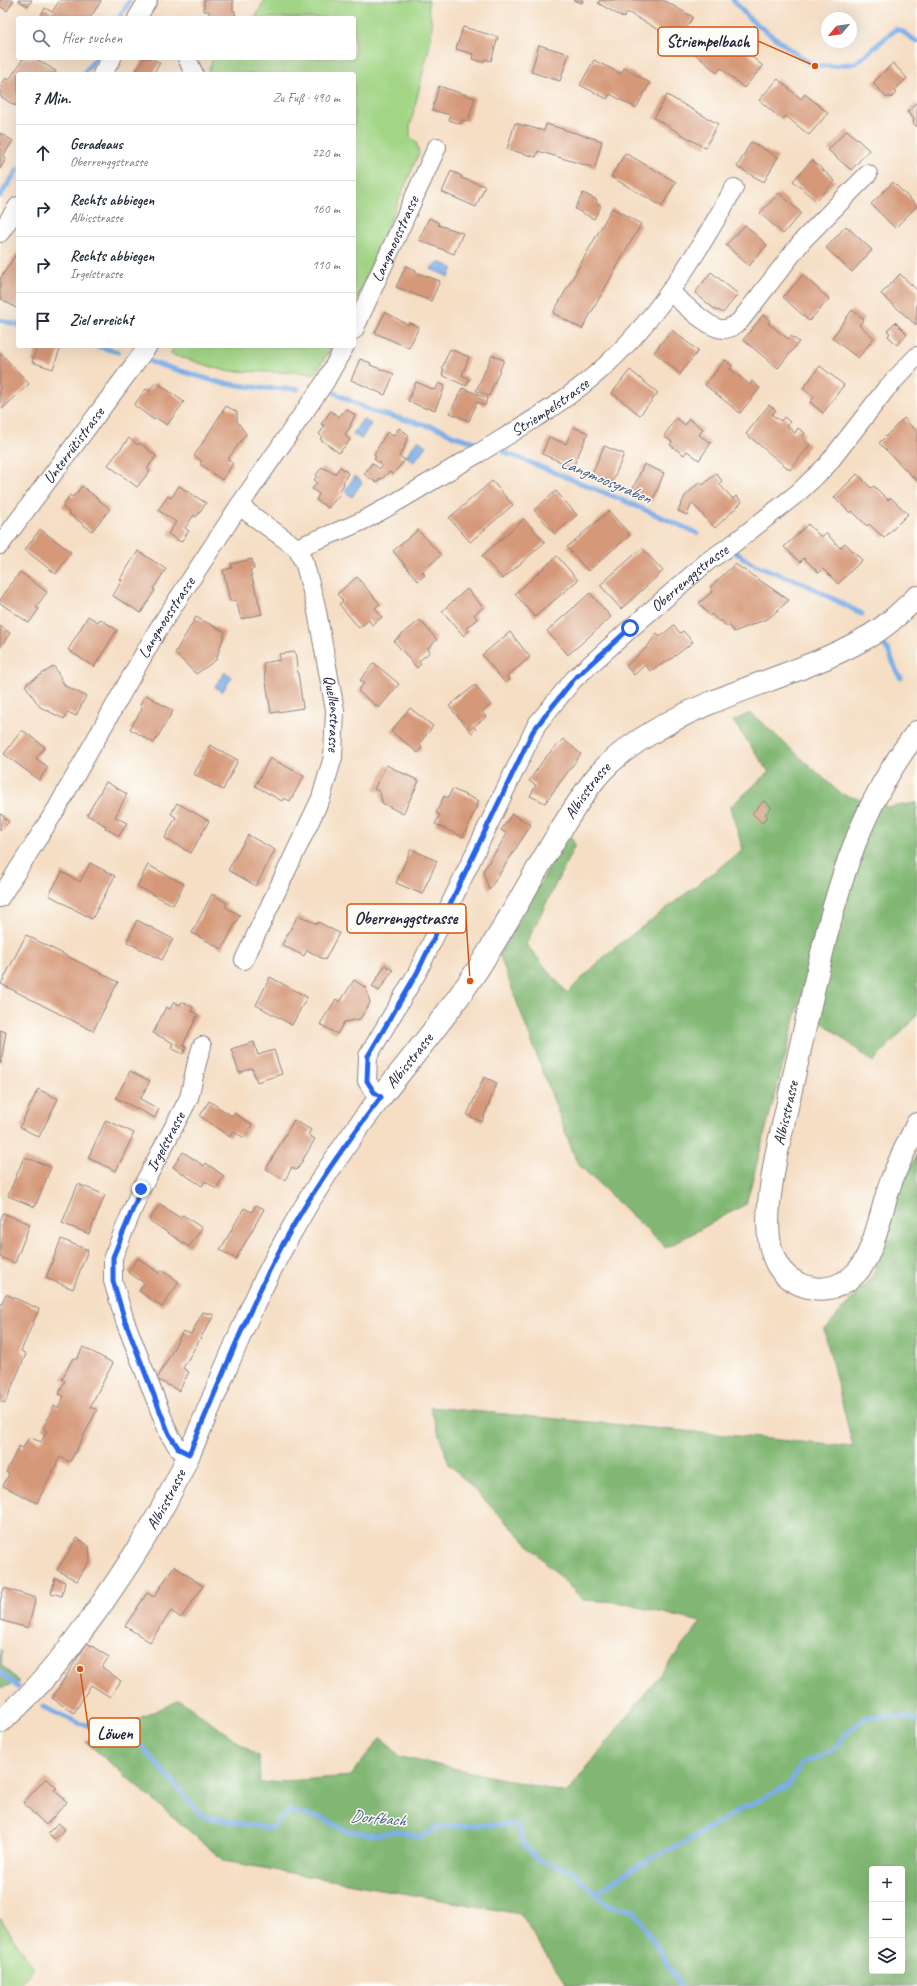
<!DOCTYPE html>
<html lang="de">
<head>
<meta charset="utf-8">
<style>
	:root { --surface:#fff; --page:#f6f6f7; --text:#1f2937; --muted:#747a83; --line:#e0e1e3 }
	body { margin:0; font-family:Caveat,sans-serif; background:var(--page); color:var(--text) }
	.controls { position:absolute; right:12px; bottom:12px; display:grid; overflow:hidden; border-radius:4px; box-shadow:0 4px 16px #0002 }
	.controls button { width:36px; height:36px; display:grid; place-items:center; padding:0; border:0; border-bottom:1px solid var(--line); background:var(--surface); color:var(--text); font:20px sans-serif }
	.compass { position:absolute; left:821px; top:12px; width:36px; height:36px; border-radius:50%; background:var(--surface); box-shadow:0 4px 16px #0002; rotate:241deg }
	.stop { position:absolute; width:12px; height:12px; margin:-9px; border:3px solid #2563eb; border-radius:50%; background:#fff }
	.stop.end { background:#2563eb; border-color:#fff; box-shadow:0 1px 4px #0008 }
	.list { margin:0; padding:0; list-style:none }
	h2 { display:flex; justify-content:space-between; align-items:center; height:52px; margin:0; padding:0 16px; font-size:17px }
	h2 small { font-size:13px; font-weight:400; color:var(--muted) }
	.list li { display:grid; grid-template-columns:26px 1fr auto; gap:12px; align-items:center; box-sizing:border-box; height:56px; padding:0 16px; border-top:1px solid var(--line) }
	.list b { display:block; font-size:15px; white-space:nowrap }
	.list p { margin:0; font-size:13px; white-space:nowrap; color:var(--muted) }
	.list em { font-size:13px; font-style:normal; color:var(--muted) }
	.icon { flex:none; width:22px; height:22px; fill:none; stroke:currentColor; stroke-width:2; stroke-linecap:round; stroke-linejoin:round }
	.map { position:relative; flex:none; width:917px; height:1986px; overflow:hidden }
	.search { position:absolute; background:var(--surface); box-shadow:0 4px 16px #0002; left:16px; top:16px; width:340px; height:44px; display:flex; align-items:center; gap:10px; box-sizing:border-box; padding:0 14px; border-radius:4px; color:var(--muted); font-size:15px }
	.panel { position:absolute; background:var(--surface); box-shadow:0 4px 16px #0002; left:16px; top:72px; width:340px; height:276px; border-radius:4px }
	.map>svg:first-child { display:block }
	.green { fill:#a2d686; stroke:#627c60 }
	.forest { fill:#81b773; stroke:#526c57; fill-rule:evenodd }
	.water { fill:#7caee8; stroke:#4f6892 }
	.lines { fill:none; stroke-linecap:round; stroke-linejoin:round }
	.stream { stroke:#7caee8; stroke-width:5 }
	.building { fill:#d59878 }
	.minor-casing { stroke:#8c8080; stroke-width:20 }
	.major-casing { stroke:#8c8080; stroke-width:24 }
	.minor { stroke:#fff; stroke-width:18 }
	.major { stroke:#fff; stroke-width:22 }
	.route { stroke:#2563eb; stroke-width:5 }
	.labels { text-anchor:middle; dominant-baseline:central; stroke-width:3; stroke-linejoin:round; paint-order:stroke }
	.street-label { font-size:16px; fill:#22223b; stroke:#fdfcf7 }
	.water-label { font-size:17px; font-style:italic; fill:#465a80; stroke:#fdfcf7 }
	.leader { fill:none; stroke:#d45411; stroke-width:1.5 }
	.callout-dot { fill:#d45411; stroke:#fdfcf7; stroke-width:1.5 }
	.callout { fill:#fdfcf7; stroke:#d45411; stroke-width:1.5 }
	.callout-label { font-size:17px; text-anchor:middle; font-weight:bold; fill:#22223b }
</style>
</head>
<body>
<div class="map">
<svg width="917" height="1986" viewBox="0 0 917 1986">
	<rect width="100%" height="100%" fill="#fdfcf7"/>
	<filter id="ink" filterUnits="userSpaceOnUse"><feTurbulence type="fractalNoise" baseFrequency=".025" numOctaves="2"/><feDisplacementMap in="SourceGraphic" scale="8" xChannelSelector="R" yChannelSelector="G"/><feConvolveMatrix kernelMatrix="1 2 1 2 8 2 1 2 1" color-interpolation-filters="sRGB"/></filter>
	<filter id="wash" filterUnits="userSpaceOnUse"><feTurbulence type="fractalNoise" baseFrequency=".012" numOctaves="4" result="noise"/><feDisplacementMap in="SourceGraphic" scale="16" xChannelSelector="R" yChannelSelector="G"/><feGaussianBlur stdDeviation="0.9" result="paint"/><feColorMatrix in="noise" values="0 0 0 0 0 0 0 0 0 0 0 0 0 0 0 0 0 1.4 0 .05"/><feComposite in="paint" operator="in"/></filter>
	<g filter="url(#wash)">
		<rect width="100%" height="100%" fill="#f5dec4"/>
		<path class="green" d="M265 0H429L428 6 432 24 431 39 410 127V137L416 141 419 153 354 305V74H207L213 58H354V18H255Z
			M175 346H332L315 373 226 371 170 354Z
			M0 1918 34 1969 17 1986H0Z"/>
		<path class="forest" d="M751 713 841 794 888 807 917 803V1015L873 1062 799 1004 746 1204 666 1248 577 1163 499 954 569 834 575 845 526 944 567 993 608 953 743 850 730 807 769 772 733 721Z
			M917 1154V1986H567L520 1914 224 1861 86 1742 180 1700 259 1757 260 1783 351 1776 381 1737 401 1757 567 1793 701 1622 617 1602 583 1600 449 1464 430 1407 853 1447 824 1330 873 1275 900 1190ZM872 1869H902V1971H872Z
			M0 1649 2 1651 1 1665 20 1682 1 1688 0 1686Z"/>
		<path class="water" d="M439 262 453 268 449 277 431 269 434 265Z
			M363 419 371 424 361 439 353 434Z
			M418 440 426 446 414 462 406 456Z
			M355 476 362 482 352 497 345 491Z
			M225 672 232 677 222 692 215 687Z"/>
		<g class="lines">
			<path class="stream" d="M733 0 750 19 802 58 815 66H833L856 63 896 29 902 31 917 42
				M119 18 129 2
				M83 74 96 58
				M0 196 18 169
				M0 320 18 325
				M97 346 118 352
				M151 362 221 383 262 388 298 389
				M331 391 371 411 441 429 454 436 475 442
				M504 452 625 501 697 533
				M735 552 751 563 807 585 862 614
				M883 644C893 653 892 668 901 678
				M0 1672 18 1687
				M43 1707 81 1724 112 1728 140 1744 202 1816 270 1829 288 1811 324 1819 344 1830 374 1835 398 1831 420 1837 438 1827 517 1824 525 1846 537 1859 572 1871 608 1905 635 1911 681 1986
				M596 1894 618 1878 663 1852 687 1842 740 1810 789 1785 802 1764 833 1751 845 1735 865 1717H899L917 1720"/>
		</g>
		<g id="blocks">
			<path class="building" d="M0 0H14L7 11 0 6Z
				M18 0H32L28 6Z
				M60 0H100L101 1 90 18H39L45 8 52 12Z
				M204 0H233V11H235V18H215V15L209 16V11H204Z
				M573 0H583L582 3Z
				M600 0H663L693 17 679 41 627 12 624 18 598 3Z
				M463 27 498 37 491 61 485 59 484 62 472 59 473 54 456 49Z
				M713 32 736 52 740 47 763 66 744 88 721 68 717 73 694 53Z
				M539 45 569 54 560 81 531 72Z
				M21 58H39L38 60 56 71 54 74H18V101L15 106 0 96V87L6 78 9 80 23 59Z
				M144 58H152L160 63 153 74H134Z
				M594 60 621 74 624 68 650 83 636 108 610 94 607 99 580 85Z
				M893 63 907 78 894 91 896 93 891 98 889 96 887 98 873 83Z
				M778 79 801 99 805 94 828 113 809 135 786 116 782 120 759 100Z
				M439 86 475 98 468 121 462 120 461 124 449 120 450 115 432 110Z
				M667 95 718 124 705 148 654 118Z
				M917 102V127L913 123 914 119 907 112Z
				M515 123 544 131 546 124 602 141 595 168 538 151 536 157 507 149Z
				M847 130 869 150 851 170 828 150Z
				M0 133 13 141 3 156 6 159 0 169Z
				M751 142 778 157 764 182 737 167Z
				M625 153 676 182 662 206 611 177Z
				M812 160 835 181 816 201 793 181Z
				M451 171 462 176 461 178 485 186 476 207 442 192Z
				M893 182 917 206 895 228 871 204Z
				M583 193 597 200 596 203 601 206 594 219 575 209Z
				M779 193 801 213 783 234 760 213Z
				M612 208 641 224 582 329 553 313Z
				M429 218 439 223 438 225 463 233 454 254 419 240Z
				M745 225 767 245 749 266 726 245Z
				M846 226 872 250 852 272 826 248Z
				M18 251V306L16 308 0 298V279Z
				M406 266 416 270 415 272 440 281 431 301 396 287Z
				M711 272 738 294 723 313 718 310 717 311 695 293Z
				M900 274 917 290 916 325 881 294Z
				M803 275 829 299 809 321 783 297Z
				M852 310 864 319 859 325 874 338 858 358 832 338Z
				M385 312 408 325 409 323 419 327 409 348 375 333Z
				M763 315 770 320 768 323 788 339 791 336 799 342 778 368 743 340Z
				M895 322 907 334 897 345 888 336 890 333 887 331Z
				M672 330 698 351 680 374 654 352Z
				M37 346H51L60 349 53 369 32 362Z
				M450 349 469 357 462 375 469 379 466 386 442 375 444 369 442 368Z
				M0 352 29 384 2 409 0 407Z
				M492 355 504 360 489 396 476 391Z
				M360 359 371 363 370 365 394 374 385 395 351 380Z
				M725 360 732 366 730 369 750 385 752 381 760 388 740 413 705 385Z
				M820 366 844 385 823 413 810 402 814 397 803 388Z
				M630 370 658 393 640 415 612 393Z
				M156 382 184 402 167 425 156 418 154 420 134 405 146 389 149 391Z
				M416 382 435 390 439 383 445 386 435 410 427 407V409L408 401Z
				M462 388 487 398 485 406 477 402 469 421 450 413Z
				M769 405 776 410 772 415 781 421 784 417 790 422 787 426 795 433 798 428 805 433 802 438 810 445 790 470 746 434Z
				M226 406 237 412V421L246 434 228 459 233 464 222 480 200 464 202 461 194 456Z
				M346 409 355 415 350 426H351L345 435 350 440 339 453 320 439 322 437 319 434 325 426 321 424 331 411 339 417Z
				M676 418 685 425 689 419 703 429 699 435 711 443 699 460 687 451 684 455 670 445 672 442 664 436Z
				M904 418 917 432V481L879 443Z
				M573 427 588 433 573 467 542 454 549 437 566 444Z
				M399 428 409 435 404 446 405 447 399 456 405 460 393 474 389 472 382 479 380 478 377 483 364 474 372 463 380 469 382 465 374 459 376 457 374 454 387 432 393 436Z
				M129 438 138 445 140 443 156 456 147 469 150 471 137 487 108 465Z
				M604 446 624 454 611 485 591 476Z
				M644 464 664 473 652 502 631 493Z
				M322 467 335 474 340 467 348 473 343 483 344 484 339 492 341 493 328 508 316 500 319 494 312 489 317 482 314 480 317 476 316 475Z
				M716 473 722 481 719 484 733 499 736 496 742 502 715 528 693 504 691 505 687 515 678 511 685 496 700 482 703 485Z
				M857 474 871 488 874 486 888 500 891 498 908 514 884 538 869 524 867 526 852 511 850 513 834 497Z
				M492 481 513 505 470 542 449 518Z
				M82 486 110 509 92 531 68 513 69 512 62 506 70 495 73 497Z
				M179 486 206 503 196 517 194 515 185 528 189 531 181 542 168 534 176 522 158 510 168 496 171 498Z
				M556 491 577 515 555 534 534 510Z
				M609 511 630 535 588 571 567 547Z
				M524 519 545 542 503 579 482 556Z
				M808 524 821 537 826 533 840 548 845 543 862 560 838 584 823 569 819 573 804 558 800 562 784 547Z
				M40 529 71 552 56 574 25 550Z
				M418 530 441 555 422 572 425 575 418 581 393 551Z
				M642 548 663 571 621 609 600 585Z
				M138 551 166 569 153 589 155 590 141 613 113 596 122 580 120 579Z
				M557 556 578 580 535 617 515 594Z
				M252 559 254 569 250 570 262 614 241 619 236 600 230 601 223 570 232 568 231 564Z
				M735 564 789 600 769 618 734 632 729 625 727 627 721 620 719 622 712 614 710 616 699 603 713 591 710 587Z
				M20 572 47 592 36 607 39 609 29 623 0 603V600Z
				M357 577 380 604 375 608 382 617 372 625 369 620 359 628 339 604 343 601 337 594Z
				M467 589 483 607 474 615 477 619 466 628 469 631 464 636 442 611Z
				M590 593 611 617 568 655 547 631Z
				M88 616 98 622 100 619 117 630 94 667 68 650Z
				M196 617 225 632 216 660 196 674 175 653Z
				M420 620 437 640 428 648 430 652 419 661 421 664 417 668 394 641Z
				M674 625 680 633 683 631 693 642 671 659 650 671 645 665 634 675 626 666 647 647 657 633 660 637Z
				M0 626 10 633 0 648Z
				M510 632 530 657 507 676 510 679 505 683 482 655Z
				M295 652 303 708 271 713 263 663 280 660 279 654Z
				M374 663 399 684 379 708 358 691 364 683 360 680Z
				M54 666 65 686 86 696 76 716 68 712 64 719 40 707 25 685Z
				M475 685 491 705 482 712 486 717 473 727 476 729 472 733 449 706Z
				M146 695 173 711 154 743 130 729 142 709 140 704Z
				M410 708 433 726 419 744 422 747 418 753 391 731Z
				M22 730 45 747 36 758 48 767 39 780 4 754Z
				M563 739 581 754 545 803 530 796 536 785 529 781 544 759Z
				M210 745 238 760 223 790 194 774Z
				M270 758 304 776 290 801 284 798 282 801 255 786Z
				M386 765 419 781 403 814 382 803 380 792 374 789Z
				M106 782 127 794 115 817 127 823 119 836 105 828 106 826 87 815Z
				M452 789 479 801 463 837 435 824 440 815 436 813 444 796 448 798Z
				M764 801 772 808 765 814 768 817 762 823 752 813Z
				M177 803 209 821 191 853 165 838 176 817 171 814Z
				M0 813 9 822 0 831Z
				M512 814 531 825 489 890 483 871 507 834 501 830Z
				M248 835 275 850 256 886 228 870Z
				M411 849 437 861 422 894 396 883Z
				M90 863 115 876 92 919 49 895 62 872 80 882Z
				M148 865 184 884 173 905 137 886Z
				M212 894 227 903 225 907 240 915 222 949 192 933Z
				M298 915 317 924 318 922 339 933 325 960 307 950 304 956 282 945Z
				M137 920 173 939 162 960 127 942Z
				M26 935 118 982 93 1031 1 984Z
				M385 965 393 970 379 991 372 987Z
				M270 977 307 997 292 1025 256 1005Z
				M354 980 366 988 370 1003 360 1019 344 1022 337 1034 320 1024 336 999 340 1002Z
				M174 1002 180 1005 182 1002 193 1007 191 1011 198 1014 183 1045 186 1047 183 1054 171 1048 173 1043 153 1033 166 1007 170 1009Z
				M0 1030 6 1032 1 1063H0Z
				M254 1042 258 1055 274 1050 282 1074 257 1082 252 1068 239 1073 231 1049Z
				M130 1071 150 1081 140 1099 159 1109 155 1118 116 1098Z
				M484 1077 497 1083 482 1122 467 1115Z
				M38 1089 58 1099 39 1137 20 1127Z
				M209 1101 232 1116 234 1113 252 1125 244 1138 233 1131 230 1137 200 1116Z
				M106 1120 134 1133 116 1171 88 1158Z
				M294 1120 311 1130 308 1135 315 1139 297 1170 292 1167 285 1180 266 1169Z
				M183 1152 204 1166 206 1163 224 1176 216 1189 205 1181 202 1186 173 1167Z
				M24 1157 51 1167 35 1207 8 1196Z
				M78 1184 105 1195 89 1234 62 1223Z
				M160 1204 180 1218 183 1215 202 1228 189 1247 149 1220Z
				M256 1205 264 1209 236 1259 220 1250 244 1208 252 1212Z
				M3 1213 30 1224 15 1263 0 1257V1221Z
				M61 1239 88 1250 73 1289 46 1278Z
				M138 1258 159 1273 161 1270 179 1282 162 1307 139 1291 144 1283 128 1272Z
				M6 1294 39 1309 21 1351 26 1354 5 1403 0 1401V1307Z
				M203 1312 214 1315 183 1368 189 1372 179 1391 157 1379 183 1331 191 1334Z
				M83 1347 113 1363 90 1407 97 1410 70 1462 60 1457 37 1503 3 1486 9 1474 6 1472 19 1446 23 1448 29 1437 41 1442 47 1431 43 1428 54 1406 58 1408 64 1396 59 1394 65 1381 62 1379 73 1358 77 1359Z
				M77 1538 89 1546 90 1559 77 1581 57 1570Z
				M174 1566 203 1586 181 1618 171 1611 150 1642 125 1626 147 1593 154 1597Z
				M55 1578 65 1582 62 1596 51 1593Z
				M4 1588 36 1598 28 1628 0 1620V1602Z
				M87 1643 109 1657 102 1667 121 1681 110 1697 91 1685 74 1713 52 1698Z
				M46 1778 57 1788 54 1790 67 1802 46 1825 23 1803Z
				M58 1823 65 1829 54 1839 48 1833Z"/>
		</g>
	</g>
	<g filter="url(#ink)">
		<use href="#blocks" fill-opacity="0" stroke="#8c8080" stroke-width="1"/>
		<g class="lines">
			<g class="minor-casing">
				<g id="minor">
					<path d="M137 18 148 0"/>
					<path d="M187 58 194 74"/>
					<path d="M102 74 112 58"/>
					<path d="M0 233 18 206"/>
					<path d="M670 292C681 301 710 330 723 329 730 329 735 325 740 321L803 240 868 174"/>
					<path id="s1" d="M354 330 437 147"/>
					<path id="s2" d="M239 506 297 548 305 565 316 606 335 710 333 757 321 798 244 960"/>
					<path id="s3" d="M0 545 148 346"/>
					<path id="s4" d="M297 548C319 538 342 531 364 520 403 500 440 475 479 453 523 426 567 401 605 366 659 316 699 251 734 188"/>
					<path id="s5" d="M0 898 57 808 157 631 239 506 325 382 345 346"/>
					<path id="s6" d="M381 1097 374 1092 367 1081 368 1056 417 973 537 724 574 679 630 629 708 561 733 544 799 492 827 465 886 389 917 356"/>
					<path id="s7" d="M189 1454 179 1449 169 1434 125 1321 113 1281V1257L141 1189 189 1098 197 1062 202 1046"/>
				</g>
			</g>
			<g class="major-casing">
				<g id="major">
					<path d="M917 732C855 812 834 899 812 996 800 1050 788 1103 776 1156 769 1200 751 1277 813 1288 829 1291 846 1284 857 1272 874 1254 881 1210 890 1185 897 1164 908 1144 917 1124"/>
					<path id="s8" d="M0 1722C39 1690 68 1650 98 1609 132 1560 165 1509 189 1454 221 1383 247 1310 285 1242 313 1191 345 1143 380 1098 410 1060 440 1024 467 985 513 919 546 845 594 780 609 761 631 745 651 733 718 691 797 677 864 639 885 628 900 613 917 597"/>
				</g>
			</g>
			<use href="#minor" class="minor"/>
			<use href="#major" class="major"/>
		</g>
	</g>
	<g class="lines" filter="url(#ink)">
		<path class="route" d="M141 1189 113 1257V1281L125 1321 169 1434 179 1449 189 1454C216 1391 241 1327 272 1265 302 1205 341 1150 381 1097L374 1092 367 1081 368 1056 417 973 533 731 574 679 630 628"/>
	</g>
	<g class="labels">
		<g class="street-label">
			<text stroke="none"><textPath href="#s1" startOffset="100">Langmoosstrasse</textPath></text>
			<text stroke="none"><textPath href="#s4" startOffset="290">Striempelstrasse</textPath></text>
			<text stroke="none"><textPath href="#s3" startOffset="124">Unterrütistrasse</textPath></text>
			<text stroke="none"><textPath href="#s6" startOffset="631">Oberrenggstrasse</textPath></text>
			<text stroke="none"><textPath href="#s5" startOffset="326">Langmoosstrasse</textPath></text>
			<text stroke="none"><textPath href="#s2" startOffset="242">Quellenstrasse</textPath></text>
			<text stroke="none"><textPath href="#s8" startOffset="1107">Albisstrasse</textPath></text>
			<text stroke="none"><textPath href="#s8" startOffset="783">Albisstrasse</textPath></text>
			<text transform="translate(786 1113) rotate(-77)">Albisstrasse</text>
			<text stroke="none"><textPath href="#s7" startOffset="343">Irgelstrasse</textPath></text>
			<text stroke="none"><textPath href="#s8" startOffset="279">Albisstrasse</textPath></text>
		</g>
		<g class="water-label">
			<text transform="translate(606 480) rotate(23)">Langmoosgraben</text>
			<text transform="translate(378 1818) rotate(5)">Dorfbach</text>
		</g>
	</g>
	<path class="leader" d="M815 66L758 41M470 981L466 918M80 1669L89 1733"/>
	<g class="callout-dot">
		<circle cx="815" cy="66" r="4"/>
		<circle cx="470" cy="981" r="4"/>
		<circle cx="80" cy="1669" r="4"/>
	</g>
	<g class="callout">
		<rect x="658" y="27" width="100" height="29" rx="4"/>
		<rect x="347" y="904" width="119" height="29" rx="4"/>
		<rect x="89" y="1718" width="51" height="29" rx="4"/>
	</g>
	<g class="callout-label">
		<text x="708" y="47">Striempelbach</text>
		<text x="406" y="924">Oberrenggstrasse</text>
		<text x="115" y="1739">Löwen</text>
	</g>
</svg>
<div class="controls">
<button>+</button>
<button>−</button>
<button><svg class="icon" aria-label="layers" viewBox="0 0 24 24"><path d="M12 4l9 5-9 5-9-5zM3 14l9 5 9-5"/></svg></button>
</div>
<svg class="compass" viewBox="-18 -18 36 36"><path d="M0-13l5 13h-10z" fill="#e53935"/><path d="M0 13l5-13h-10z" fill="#747a83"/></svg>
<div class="stop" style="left:630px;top:628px"></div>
<div class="stop end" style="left:141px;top:1189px"></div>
<div class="search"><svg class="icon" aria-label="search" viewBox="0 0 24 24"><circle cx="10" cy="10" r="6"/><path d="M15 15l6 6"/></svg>Hier suchen</div>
<section class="panel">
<h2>7 Min.<small>Zu Fuß · 490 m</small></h2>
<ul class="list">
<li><svg class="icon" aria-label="ahead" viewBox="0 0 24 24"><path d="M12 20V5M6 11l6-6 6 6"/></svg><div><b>Geradeaus</b><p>Oberrenggstrasse</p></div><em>220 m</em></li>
<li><svg class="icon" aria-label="right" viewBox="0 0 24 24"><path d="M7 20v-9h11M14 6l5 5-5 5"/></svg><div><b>Rechts abbiegen</b><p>Albisstrasse</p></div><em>160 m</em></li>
<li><svg class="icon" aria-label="right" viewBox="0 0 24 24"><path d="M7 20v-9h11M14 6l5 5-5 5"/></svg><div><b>Rechts abbiegen</b><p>Irgelstrasse</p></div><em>110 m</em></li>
<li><svg class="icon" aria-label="arrive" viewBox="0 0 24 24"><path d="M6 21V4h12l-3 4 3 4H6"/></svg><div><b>Ziel erreicht</b></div></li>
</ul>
</section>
</div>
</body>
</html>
